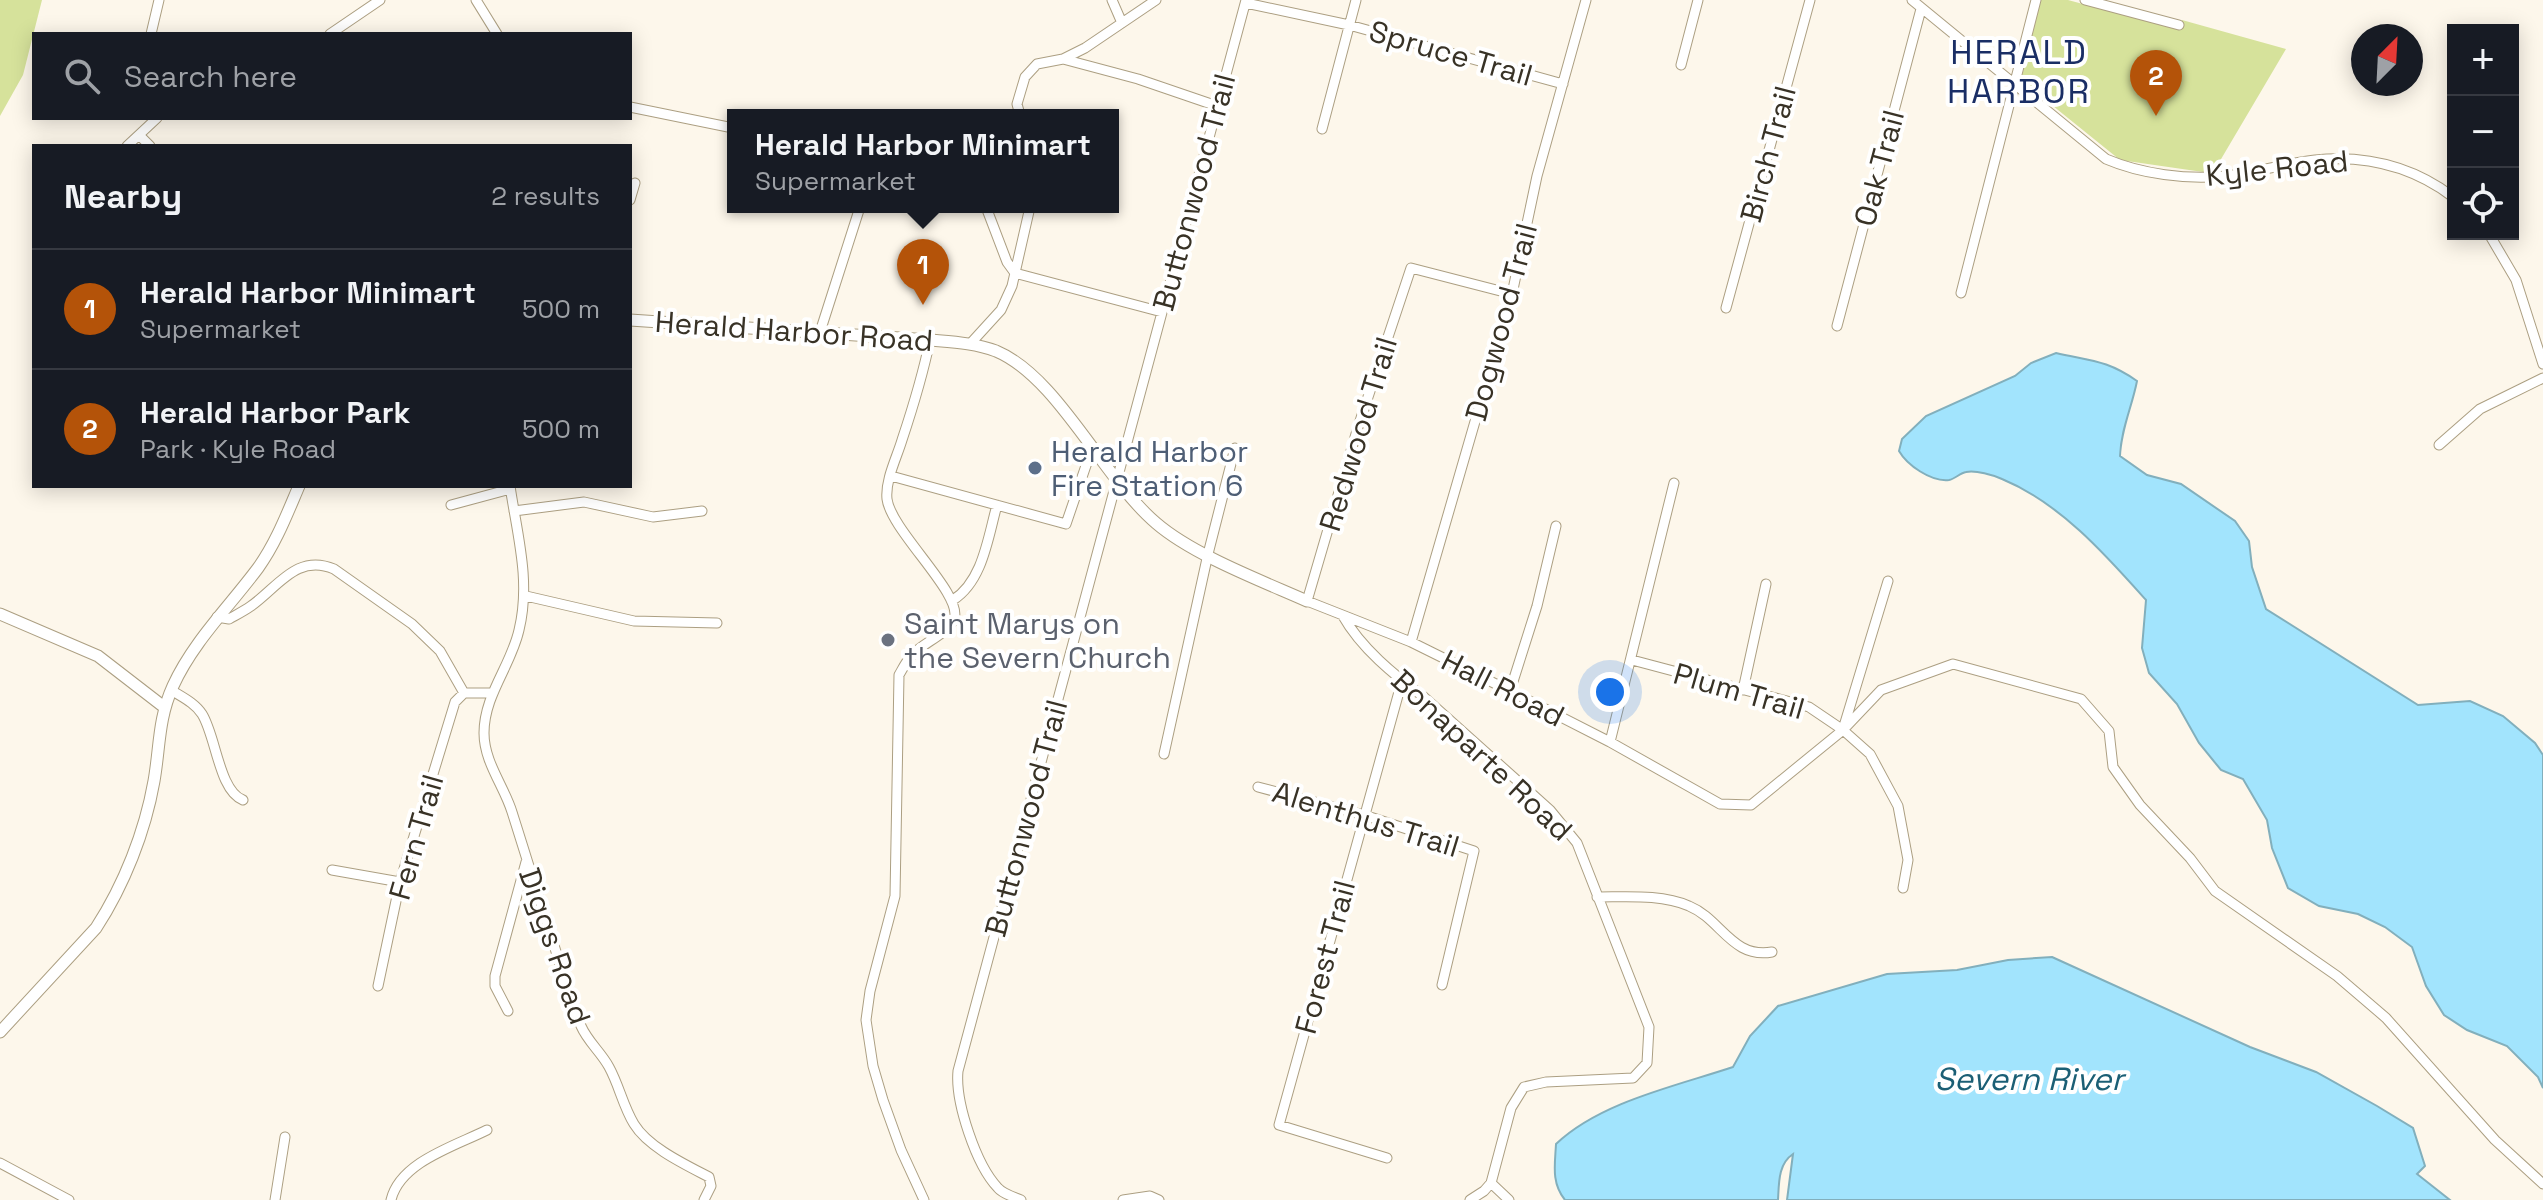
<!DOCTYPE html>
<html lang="en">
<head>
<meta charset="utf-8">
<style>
	:root { --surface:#171b24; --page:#20242c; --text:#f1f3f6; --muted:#9ea1a6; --line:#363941; --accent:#b45309 }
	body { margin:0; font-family:"Space Grotesk",sans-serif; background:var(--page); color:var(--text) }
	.controls { position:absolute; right:24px; top:24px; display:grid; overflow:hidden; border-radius:0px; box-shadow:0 4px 20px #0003 }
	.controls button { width:72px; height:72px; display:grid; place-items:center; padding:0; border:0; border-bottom:2px solid var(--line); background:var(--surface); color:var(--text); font:40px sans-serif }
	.compass { position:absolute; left:2351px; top:24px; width:72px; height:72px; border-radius:50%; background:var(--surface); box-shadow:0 4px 20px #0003; rotate:24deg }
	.you { position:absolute; left:1610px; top:692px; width:28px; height:28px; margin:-20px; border:6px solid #fff; border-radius:50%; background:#1a73e8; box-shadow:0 0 0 12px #1a73e833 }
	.badge { display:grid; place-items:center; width:52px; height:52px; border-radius:50%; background:var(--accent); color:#fff; font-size:26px; font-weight:700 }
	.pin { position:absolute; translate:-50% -66px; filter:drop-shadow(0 2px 4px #0008) }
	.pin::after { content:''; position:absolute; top:42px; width:28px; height:24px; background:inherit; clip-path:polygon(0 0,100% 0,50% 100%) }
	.popup { position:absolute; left:727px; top:109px; width:392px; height:104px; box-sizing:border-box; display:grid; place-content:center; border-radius:0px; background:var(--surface); filter:drop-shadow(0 2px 6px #0005); font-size:26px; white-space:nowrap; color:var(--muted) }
	.popup b { font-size:30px; color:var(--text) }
	.popup::after { content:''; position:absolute; left:50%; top:100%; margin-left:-16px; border:16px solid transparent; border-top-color:var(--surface) }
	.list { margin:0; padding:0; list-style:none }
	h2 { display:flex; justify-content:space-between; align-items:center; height:104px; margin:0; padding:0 32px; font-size:34px }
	h2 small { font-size:26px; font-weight:400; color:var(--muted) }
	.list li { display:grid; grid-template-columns:52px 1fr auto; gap:24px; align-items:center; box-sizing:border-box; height:120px; padding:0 32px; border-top:2px solid var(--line) }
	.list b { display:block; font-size:30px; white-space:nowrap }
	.list p { margin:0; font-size:26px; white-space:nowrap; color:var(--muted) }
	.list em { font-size:26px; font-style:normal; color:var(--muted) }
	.icon { flex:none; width:44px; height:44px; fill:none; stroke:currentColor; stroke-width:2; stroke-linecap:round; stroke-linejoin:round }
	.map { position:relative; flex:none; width:2543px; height:1200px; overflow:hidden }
	.search { position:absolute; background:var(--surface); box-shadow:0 4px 20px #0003; left:32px; top:32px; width:600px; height:88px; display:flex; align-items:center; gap:20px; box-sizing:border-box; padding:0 28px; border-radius:0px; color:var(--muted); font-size:30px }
	.panel { position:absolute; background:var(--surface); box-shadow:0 4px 20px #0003; left:32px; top:144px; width:600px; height:344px; border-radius:0px }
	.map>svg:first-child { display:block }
	.green { fill:#d6e29b }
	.water { fill:#a2e4fd; stroke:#82afbc; stroke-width:2 }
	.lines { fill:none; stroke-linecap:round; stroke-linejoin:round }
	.minor-casing { stroke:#ac9f82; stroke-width:11 }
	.tertiary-casing { stroke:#ac9f82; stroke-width:13 }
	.minor { stroke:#fff; stroke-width:9 }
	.tertiary { stroke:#fff; stroke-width:11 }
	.service-dot { fill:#5c6f8a; stroke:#fff; stroke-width:3 }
	.worship-dot { fill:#6b7280; stroke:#fff; stroke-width:3 }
	.labels { text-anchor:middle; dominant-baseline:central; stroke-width:8; stroke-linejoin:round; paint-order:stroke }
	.street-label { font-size:30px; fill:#383226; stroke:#fff }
	.service-label { font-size:30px; fill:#4e5e75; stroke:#fff; text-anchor:start }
	.worship-label { font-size:30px; fill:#5b616d; stroke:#fff; text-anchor:start }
	.water-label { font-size:32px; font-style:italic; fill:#1b5f75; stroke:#fff }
	.quarter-label { font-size:34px; letter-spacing:2px; fill:#1a2e65; stroke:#fff }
</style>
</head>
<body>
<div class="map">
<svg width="2543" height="1200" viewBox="0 0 2543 1200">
	<rect width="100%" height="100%" fill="#fdf7eb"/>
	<path class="green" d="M0 0H42L23 75 0 116Z
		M2041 0H2068L2179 30 2182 20 2286 49 2214 171 2203 172 2120 160 2021 80Z"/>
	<path class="water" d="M2056 353C2091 361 2107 360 2137 381 2132 407 2121 429 2120 456L2147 475 2181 484 2235 521 2249 541 2252 567 2266 609 2418 705 2470 701 2503 716 2535 743 2543 755V1088L2538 1077 2507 1046 2467 1030 2444 1015 2426 986 2412 947 2385 927 2358 914 2319 906 2288 888 2272 848 2267 820 2243 779 2221 770 2199 743 2177 704 2149 673 2142 648 2146 600C2105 554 2060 503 2002 479 1993 475 1976 470 1966 472 1960 473 1955 479 1949 480 1931 482 1907 465 1899 451L1902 439 1926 416 2015 376 2031 363Z
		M2052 957 2250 1047 2316 1072 2377 1106 2413 1128 2425 1166 2417 1174 2450 1200H1787L1793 1154C1778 1164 1779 1183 1778 1200H1565C1551 1183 1555 1164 1556 1144 1600 1102 1676 1086 1733 1067L1750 1036 1778 1006 1887 974 1957 970 2008 960Z"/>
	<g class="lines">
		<g class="minor-casing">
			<path id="minor" d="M476 0 497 34
				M1112 0 1122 23
				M1912 0 2106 159C2141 174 2187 180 2225 176 2256 173 2285 163 2315 160 2366 155 2412 166 2453 197
				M2085 0 2179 25
				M1246 3 1349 25 1563 84
				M151 34 159 0
				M330 34 380 0
				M1063 59 1138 79 1217 106
				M1681 65 1698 0
				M630 107 733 128
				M1020 115 1017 104 1025 77 1037 64 1063 59 1085 48 1156 0
				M1322 129 1356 0
				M139 135 150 146
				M127 146 157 118
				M630 200 635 183
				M986 207 1007 262 1015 273
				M2489 234 2516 280 2543 364
				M1015 273 1162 312
				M1961 293 2036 0
				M1512 294 1411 268 1358 427 1307 601 1411 642 1510 691 1610 742 1720 804 1751 805 1843 730 1881 690 1953 664 2081 699 2109 731 2113 767 2140 805 2190 858 2215 891 2337 976 2386 1018 2495 1140 2543 1184
				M1726 308 1810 0
				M1837 326 1921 9
				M820 332 860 207
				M970 344 1001 310 1012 286 1030 207
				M2439 445 2480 409 2543 378
				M891 476 1066 524 1092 448
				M510 486C517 534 531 581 519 630 511 666 484 695 484 733 484 762 504 786 512 812 535 884 556 956 581 1026 588 1042 601 1052 609 1067 619 1085 623 1106 634 1124 648 1147 684 1164 709 1177L711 1186 704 1200
				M451 505 510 489
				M514 511 584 502 653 517 702 511
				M526 596 634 621 717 623
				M953 600C983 581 988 537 997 505
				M1343 616C1361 648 1394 675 1424 697L1550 810 1577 843 1649 1027 1647 1063 1633 1078 1546 1082 1524 1087 1511 1108 1491 1183 1484 1191 1470 1200
				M217 617 229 619C236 615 244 611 251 606 278 587 297 553 334 569L412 624 440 651 464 693H492
				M1411 642 1512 294 1537 176 1586 0
				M1632 660 1809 707 1843 730 1870 754 1898 806 1908 860 1903 888
				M171 690C182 697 195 703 202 714 216 736 219 791 243 800
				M1743 690 1766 584
				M1510 691 1537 606 1556 526
				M1844 726 1888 581
				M1610 742 1674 483
				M1164 754 1208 554 1235 448
				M1258 787 1364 815 1474 851 1442 985
				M332 870 400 882
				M1597 897C1627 897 1662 894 1689 906 1721 919 1732 959 1772 952
				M378 986 400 882 455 702 464 693
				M508 1011 495 986V976L526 862
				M1387 1158 1279 1125 1402 681
				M0 1163 69 1200
				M1491 1183 1509 1200
				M275 1200 285 1137
				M391 1200C400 1162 455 1146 487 1130
				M924 1200 901 1150 883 1100 873 1066 866 1020 870 991 895 896 899 675C903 668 907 660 912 655 924 642 946 635 954 619 964 595 891 531 887 499 885 480 897 457 902 440 913 407 923 374 930 340
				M1021 1200C1014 1197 1003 1194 998 1188 976 1165 955 1102 958 1071L1246 0
				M1123 1200 1150 1196 1159 1200"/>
		</g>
		<g class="tertiary-casing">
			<path id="tertiary" d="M630 320 930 340C952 342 975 343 996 351 1058 377 1103 478 1156 523 1193 555 1262 581 1307 601
				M0 614 98 656 164 707
				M0 1032 96 928C124 885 145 832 154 781 160 747 158 719 173 686 193 642 229 607 258 568 276 543 287 514 299 486"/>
		</g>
		<use href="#minor" class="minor"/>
		<use href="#tertiary" class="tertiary"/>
	</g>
	<circle class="service-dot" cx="1035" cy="468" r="8"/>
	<circle class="worship-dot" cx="888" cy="640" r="8"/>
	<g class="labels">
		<g class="street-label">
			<text transform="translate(1451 53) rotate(16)">Spruce Trail</text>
			<text transform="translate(1768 154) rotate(-75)">Birch Trail</text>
			<text transform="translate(1879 168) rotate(-75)">Oak Trail</text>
			<text transform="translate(2277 168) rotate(-6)">Kyle Road</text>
			<text transform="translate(1194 192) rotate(-75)">Buttonwood Trail</text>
			<text transform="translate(1501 322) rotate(-75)">Dogwood Trail</text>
			<text transform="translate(794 331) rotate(4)">Herald Harbor Road</text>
			<text transform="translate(1358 434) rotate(-73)">Redwood Trail</text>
			<text transform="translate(1503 688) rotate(27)">Hall Road</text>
			<text transform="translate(1739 691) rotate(16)">Plum Trail</text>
			<text transform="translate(1482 755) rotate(43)">Bonaparte Road</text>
			<text transform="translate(1026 818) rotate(-75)">Buttonwood Trail</text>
			<text transform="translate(1366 819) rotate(17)">Alenthus Trail</text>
			<text transform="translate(416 837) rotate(-74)">Fern Trail</text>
			<text transform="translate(555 946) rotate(71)">Diggs Road</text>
			<text transform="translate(1325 957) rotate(-75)">Forest Trail</text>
		</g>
		<g class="service-label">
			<text x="1051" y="451">Herald Harbor<tspan x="1051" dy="34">Fire Station 6</tspan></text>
		</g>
		<g class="worship-label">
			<text x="904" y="623">Saint Marys on<tspan x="904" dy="34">the Severn Church</tspan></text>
		</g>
		<g class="water-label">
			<text x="2029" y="1079">Severn River</text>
		</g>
		<g class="quarter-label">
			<text x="2019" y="52">HERALD<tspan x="2019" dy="39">HARBOR</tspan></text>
		</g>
	</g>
</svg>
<div class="controls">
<button>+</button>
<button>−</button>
<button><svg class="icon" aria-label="locate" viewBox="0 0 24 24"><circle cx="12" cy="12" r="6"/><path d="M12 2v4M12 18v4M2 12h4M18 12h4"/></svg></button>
</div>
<svg class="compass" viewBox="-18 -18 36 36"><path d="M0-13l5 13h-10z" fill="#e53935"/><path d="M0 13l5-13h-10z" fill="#9ea1a6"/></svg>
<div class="you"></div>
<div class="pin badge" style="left:923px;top:305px">1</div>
<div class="popup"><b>Herald Harbor Minimart</b>Supermarket</div>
<div class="pin badge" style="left:2156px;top:116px">2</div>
<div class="search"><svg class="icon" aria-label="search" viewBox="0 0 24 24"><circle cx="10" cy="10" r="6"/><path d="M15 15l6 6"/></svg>Search here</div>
<section class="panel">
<h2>Nearby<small>2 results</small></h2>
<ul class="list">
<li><span class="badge">1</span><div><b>Herald Harbor Minimart</b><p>Supermarket</p></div><em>500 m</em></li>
<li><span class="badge">2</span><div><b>Herald Harbor Park</b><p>Park · Kyle Road</p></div><em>500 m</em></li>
</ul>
</section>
</div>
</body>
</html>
